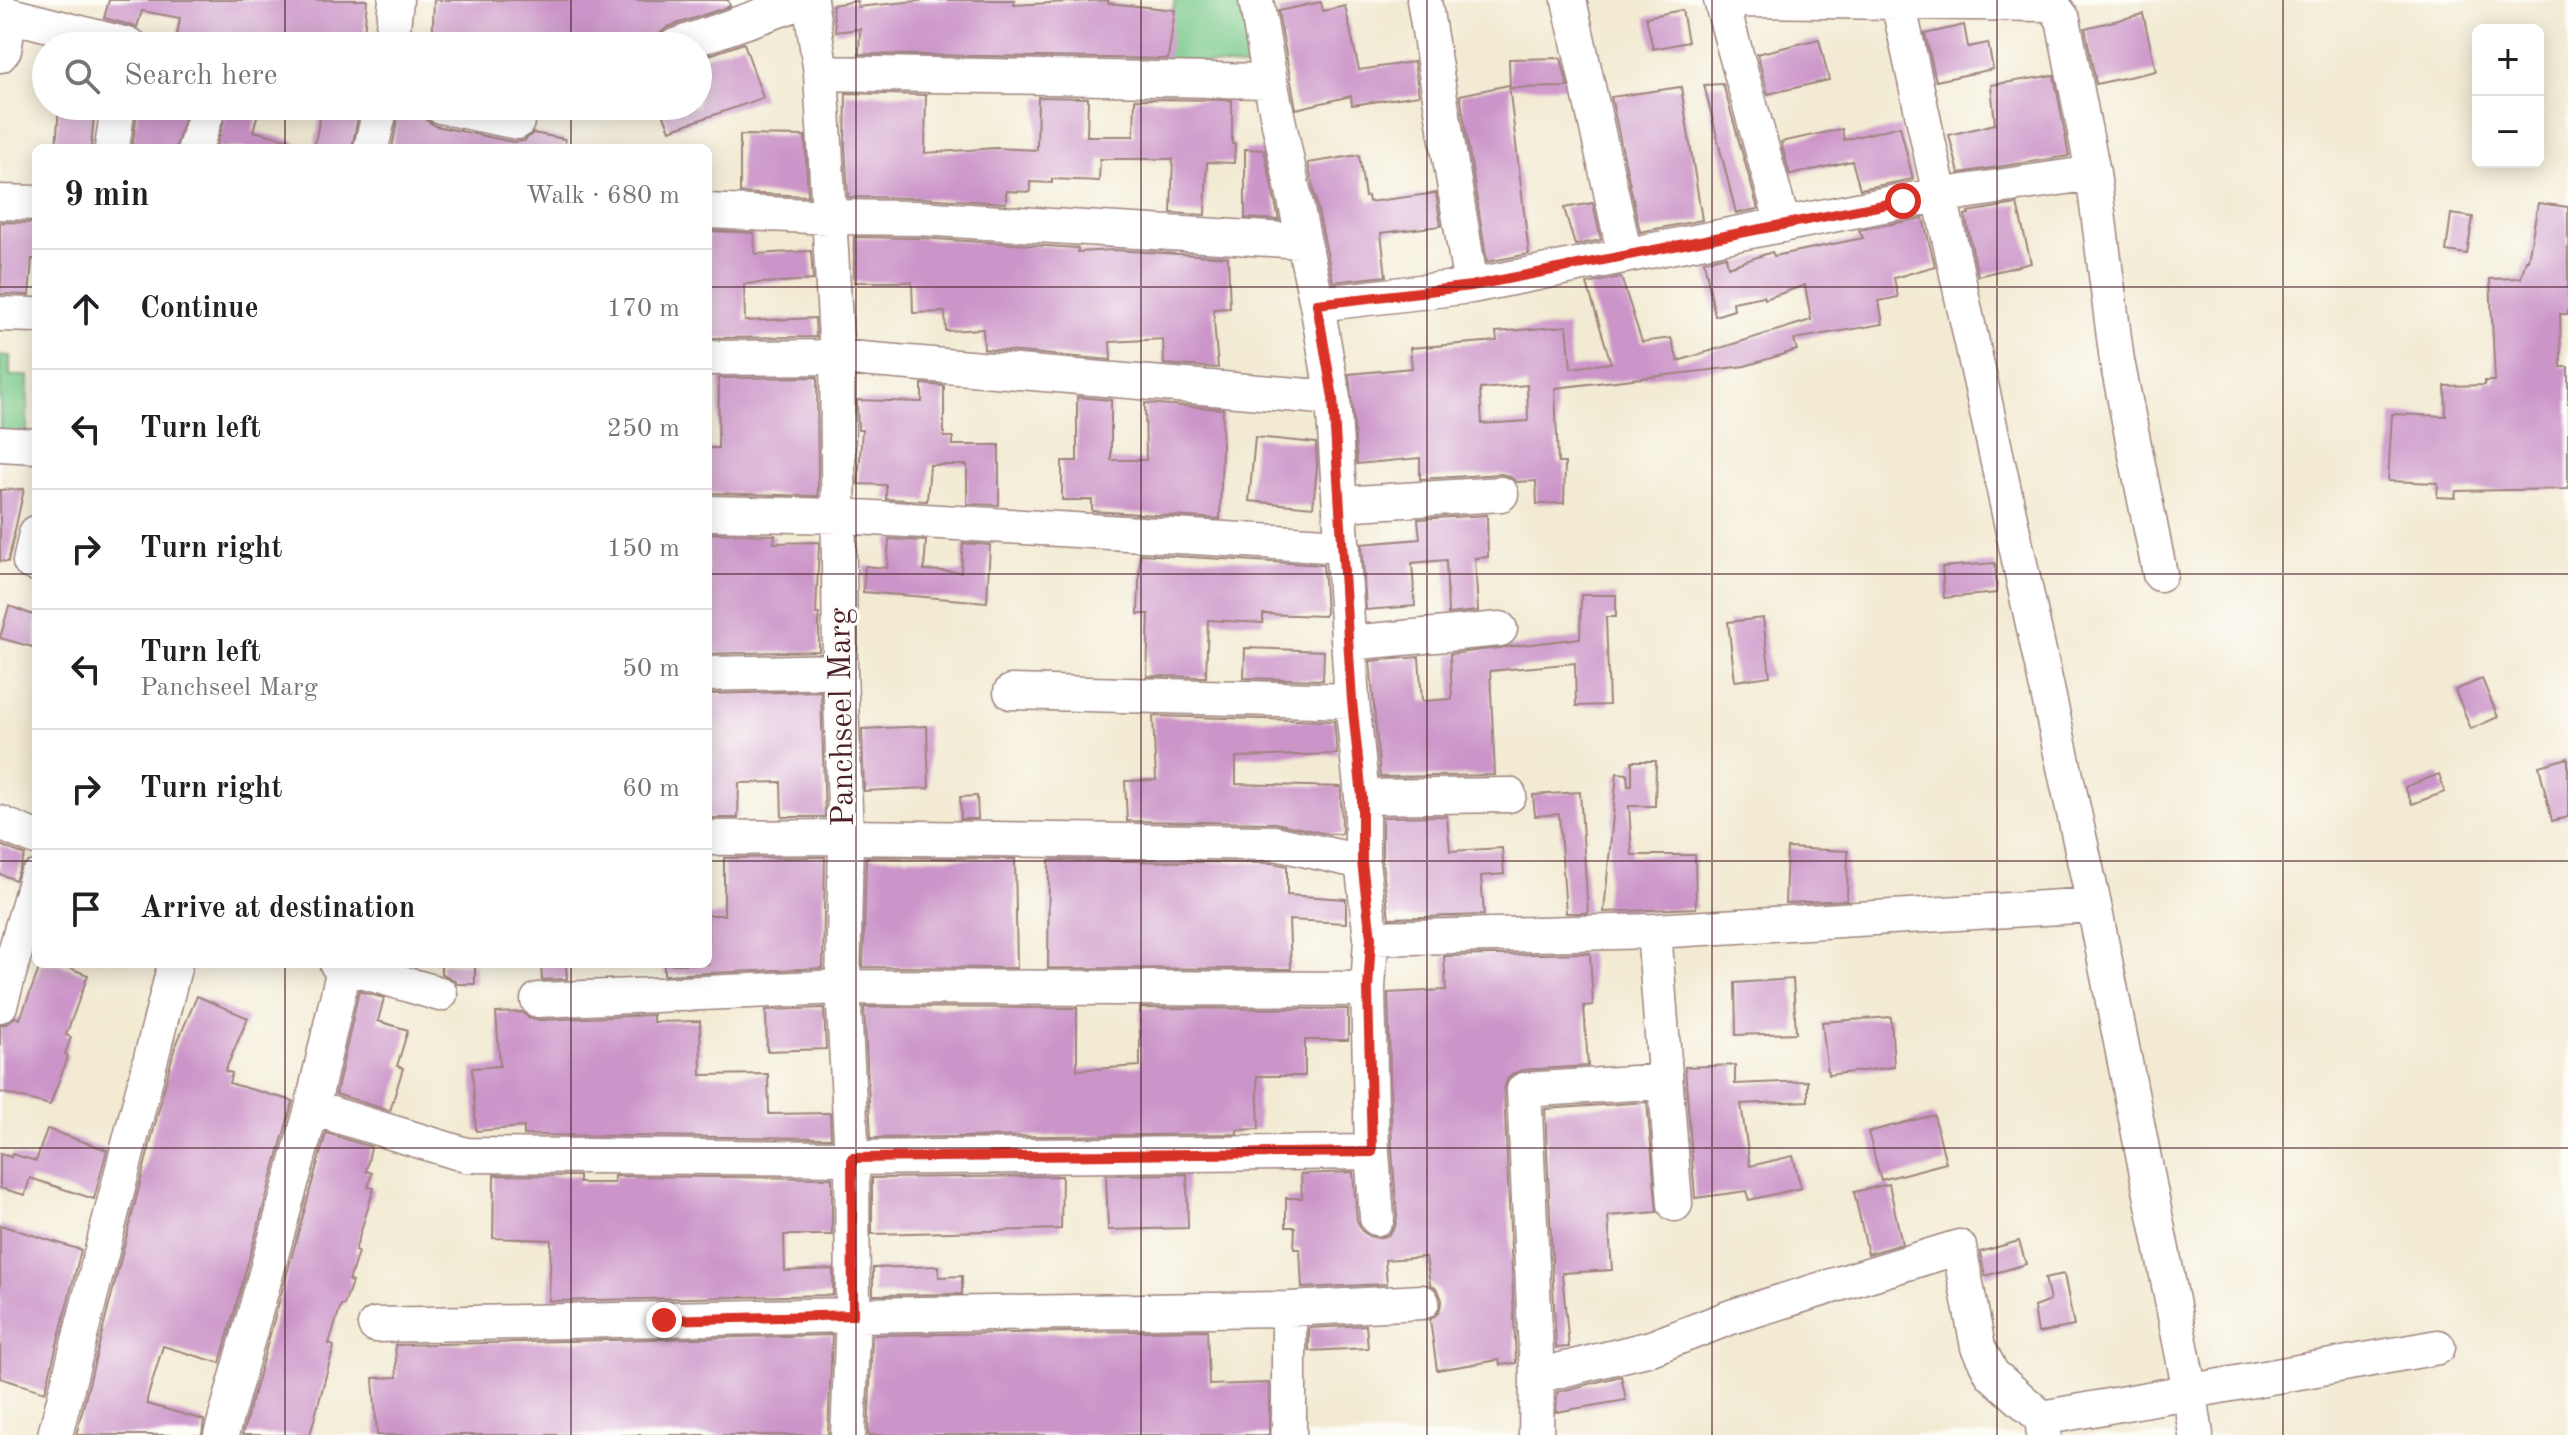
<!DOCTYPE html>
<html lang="en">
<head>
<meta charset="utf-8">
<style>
	:root { --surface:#fff; --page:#f2f2f2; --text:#202124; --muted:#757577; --line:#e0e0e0 }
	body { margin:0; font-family:"Old Standard TT",serif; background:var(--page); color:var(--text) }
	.controls { position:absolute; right:24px; top:24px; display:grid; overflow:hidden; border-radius:12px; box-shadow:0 4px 20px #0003 }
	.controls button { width:72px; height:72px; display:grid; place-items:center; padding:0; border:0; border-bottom:2px solid var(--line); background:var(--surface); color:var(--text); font:40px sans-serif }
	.stop { position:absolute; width:24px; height:24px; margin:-18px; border:6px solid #d93025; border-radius:50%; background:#fff }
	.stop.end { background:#d93025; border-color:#fff; box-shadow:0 2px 8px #0008 }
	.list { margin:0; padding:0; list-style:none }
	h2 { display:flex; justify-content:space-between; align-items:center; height:104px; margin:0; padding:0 32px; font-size:34px }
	h2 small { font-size:26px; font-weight:400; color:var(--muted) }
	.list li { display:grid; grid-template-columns:52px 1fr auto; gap:24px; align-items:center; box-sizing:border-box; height:120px; padding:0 32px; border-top:2px solid var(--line) }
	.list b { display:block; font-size:30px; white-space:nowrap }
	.list p { margin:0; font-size:26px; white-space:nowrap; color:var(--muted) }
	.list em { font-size:26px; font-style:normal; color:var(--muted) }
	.icon { flex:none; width:44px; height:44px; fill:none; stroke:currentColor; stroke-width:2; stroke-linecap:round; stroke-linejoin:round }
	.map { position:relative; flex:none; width:2568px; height:1435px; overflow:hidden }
	.search { position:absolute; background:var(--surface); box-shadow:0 4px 20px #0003; left:32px; top:32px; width:680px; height:88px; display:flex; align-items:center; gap:20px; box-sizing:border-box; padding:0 28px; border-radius:44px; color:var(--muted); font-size:30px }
	.panel { position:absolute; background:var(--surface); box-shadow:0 4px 20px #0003; left:32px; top:144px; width:680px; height:824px; border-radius:12px }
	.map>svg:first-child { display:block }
	.green { fill:#7bcb8b; stroke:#62755b; stroke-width:2 }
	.building { fill:#cc95c9; fill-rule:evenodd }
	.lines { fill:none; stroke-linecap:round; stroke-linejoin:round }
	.minor-casing { stroke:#9e847e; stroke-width:37 }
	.minor { stroke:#fff; stroke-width:34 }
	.route { stroke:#d93025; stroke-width:10 }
	.grid { fill:none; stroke:#4a1f2b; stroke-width:2; stroke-opacity:0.55 }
	.labels { text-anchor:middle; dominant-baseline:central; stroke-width:6; stroke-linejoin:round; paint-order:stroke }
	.street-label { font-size:32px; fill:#4a1f2b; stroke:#fdfcf7 }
</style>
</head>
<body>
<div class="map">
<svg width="2568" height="1435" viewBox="0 0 2568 1435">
	<rect width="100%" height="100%" fill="#fdfcf7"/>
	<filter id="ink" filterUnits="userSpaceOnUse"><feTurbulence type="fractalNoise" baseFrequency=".0125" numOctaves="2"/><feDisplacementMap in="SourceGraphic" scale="16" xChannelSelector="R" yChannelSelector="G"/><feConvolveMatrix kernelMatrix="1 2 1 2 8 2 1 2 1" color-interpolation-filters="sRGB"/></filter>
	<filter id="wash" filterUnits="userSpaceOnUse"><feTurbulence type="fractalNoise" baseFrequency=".006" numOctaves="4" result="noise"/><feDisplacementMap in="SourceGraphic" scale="32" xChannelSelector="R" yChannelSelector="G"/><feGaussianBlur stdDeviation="1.8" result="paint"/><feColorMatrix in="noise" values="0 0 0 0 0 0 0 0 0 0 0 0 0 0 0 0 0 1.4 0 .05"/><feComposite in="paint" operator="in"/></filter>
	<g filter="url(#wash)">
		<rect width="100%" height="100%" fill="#f2ead2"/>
		<path class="green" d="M1175 0H1244L1271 70 1164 59Z
			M0 356H10V376H28L27 436 0 435Z"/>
		<g id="blocks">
			<path class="building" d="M109 0H367L363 46H175L180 18 142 11 137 27 104 18Z
				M434 0H728L730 6 668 27 659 34 656 46H432Z
				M927 0H1015L1014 5 1108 0V3L1175 10 1168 59 859 54 860 29 836 32 832 5 857 1 858 7Z
				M1321 2 1323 11 1345 6 1359 70 1414 62 1419 95 1352 105 1351 96 1296 109 1278 11Z
				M1682 10 1688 42 1653 49 1646 17Z
				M2143 14 2156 71 2096 84 2085 28Z
				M1964 25 1968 47 1988 43 1993 69 1936 81 1925 34Z
				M1819 39 1829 80 1768 94 1757 54Z
				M744 43 763 98 670 130 660 106H698V59Z
				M1561 58 1568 87 1510 88 1509 59Z
				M2054 75 2069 156 1959 173 1949 135 1995 124 1991 85Z
				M1723 84 1758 209 1736 213 1704 85Z
				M1509 85 1529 254 1487 262 1460 95Z
				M1681 87 1702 220 1640 232 1611 97Z
				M846 93 926 95 925 153 996 148 1037 150 1038 97 1088 98 1087 136H1134L1135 99 1232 100V144H1235L1234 163 1207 162 1205 215 1171 213 1173 159H1100L1099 181 1052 179V183L1030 182V192L1006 191V203L919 198 848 197 845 147Z
				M59 106H95L91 148H56Z
				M138 106H188L176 148H132Z
				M228 106H260L253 131 295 141 294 148H216Z
				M322 106H360L352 148H314Z
				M400 106H421V113L426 120 436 126 513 142 524 141 533 133 565 139 564 148H392Z
				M1900 126 1913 179 1860 189 1852 161 1790 175 1781 142 1842 129 1844 140Z
				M740 135 805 136 808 196 740 193Z
				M1245 149 1264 150 1279 220 1245 218Z
				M1359 155 1365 197 1368 196 1369 202 1436 193 1441 226 1381 233 1386 276 1333 282 1308 163Z
				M1593 203 1601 240 1575 245 1564 208Z
				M2538 203 2568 207V314H2560L2561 367H2568V489L2456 491 2455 498 2437 497 2438 483 2388 481 2392 414 2446 416 2445 386 2485 385V381H2495L2490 279 2521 278 2526 260H2528Z
				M2017 204 2031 263 1978 276 1965 215 1969 214 1968 212Z
				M2451 214 2473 217 2467 254 2446 251Z
				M1923 218 1935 266 1894 278 1898 297 1879 301 1883 324 1794 339 1797 350 1745 366 1555 388 1558 463H1565L1564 503 1537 504 1536 481 1517 482 1509 476 1501 474 1420 479V458L1357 464 1349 374 1412 368 1410 348 1497 341 1496 332 1567 326 1571 368 1611 363 1587 284 1621 277 1642 342 1671 338 1678 361 1811 320 1805 285 1765 299 1764 296 1733 302 1734 310 1715 316 1704 261 1726 256 1728 267 1772 252 1774 256 1863 238 1859 230ZM1527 385 1528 421 1482 424 1480 389Z
				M0 222 36 223V259H32L29 295 0 294 2 266 0 265Z
				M708 231 754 233 755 254 811 251 813 280 744 284 745 321 815 318 816 337 708 338Z
				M854 237 918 238 1078 248V252L1113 250 1228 257 1230 308 1213 309 1218 368 1164 364 1163 339 1110 342 1111 360 984 349 983 329 946 331 945 312 913 313 912 282H854Z
				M817 377 818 496 708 493V448H718L719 378Z
				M922 384 944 386V437H953V445H999V505L967 504V465H930L927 501 886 499V485L858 484 862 430H858L857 400 922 402Z
				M1077 397 1111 400V460H1146L1145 403 1223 409 1220 519 1092 511V500H1062V461H1077Z
				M1255 437 1316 443 1317 467 1313 507 1249 501Z
				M24 489 8 562 0 561V490Z
				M1487 515 1488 557 1475 558 1478 611 1448 614 1446 560 1412 563 1415 606 1366 610 1362 544 1420 539 1418 519Z
				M708 533 775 535 774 543 819 542 816 614H819V651L708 654Z
				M889 539 926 541 924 570 961 572 963 543 990 545 987 602 863 592 865 566 887 568Z
				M1140 554 1323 565 1326 613 1324 616 1263 614V623L1208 620 1206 677 1147 676 1149 614H1138Z
				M1995 563 1997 593 1944 598 1942 567Z
				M1581 595H1616V617H1606L1609 705 1576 706 1575 663 1490 671 1495 775 1380 777 1370 661 1419 657 1422 701 1452 699 1450 654 1580 638Z
				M9 606 36 616V648L0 638Z
				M1763 618 1770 676 1735 681 1728 622Z
				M1245 648 1324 651 1323 680 1244 678Z
				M2482 679 2498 717 2471 729 2455 690Z
				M821 691 825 817H782L781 782 739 783 738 818H708V694Z
				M1153 716 1334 721 1337 754 1236 757V784L1341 787 1342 834H1328L1275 823 1127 821 1125 781 1156 780Z
				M927 726 929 788 864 791 862 729Z
				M2568 758V817L2552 821 2539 766Z
				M1632 761H1656L1655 806H1629L1632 855H1695L1696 908 1604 912 1617 773 1627 774 1628 786H1632Z
				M2439 774 2445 792 2412 804 2405 787Z
				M1580 792 1588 913H1566L1559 814 1535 816 1533 795Z
				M977 796 978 819H961L960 797Z
				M1447 816 1450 851 1502 848 1504 874 1481 876 1484 915 1389 918 1382 861V817Z
				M0 845 25 855 15 880 0 874Z
				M1787 848 1848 851 1847 900 1785 903Z
				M825 857 823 968 664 975V964H708V915H724V858Z
				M866 857 1015 859 1017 968 863 967Z
				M1049 860 1273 863 1287 866V895L1346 899V923L1289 920 1291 969 1048 968Z
				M1590 953 1593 1005 1584 1006 1588 1066 1522 1070 1512 1074 1507 1080 1504 1090 1516 1363 1500 1365 1499 1360 1437 1370 1430 1320 1439 1312 1442 1300 1438 1290 1430 1284 1426 1257 1385 1260 1387 1284 1302 1288 1300 1249H1294L1295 1227H1286V1198H1302L1301 1174 1353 1172 1357 1220 1361 1230 1369 1236 1378 1238 1388 1235 1395 1227 1397 1216 1392 1151 1388 993 1446 990 1444 956Z
				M41 964H59L88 975 66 1035 71 1037 65 1054 68 1056 50 1105 0 1092V1024H6L15 1017 20 1019Z
				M441 964H475V984H457L454 980 441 973Z
				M541 964H566L567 979 542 980Z
				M1793 979 1796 1033 1736 1035 1735 983Z
				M359 991 384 998 378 1021 408 1030 397 1066 403 1068 390 1111 336 1094Z
				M197 996 248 1018 225 1071 232 1073 229 1083 293 1101 220 1363 163 1346 147 1399V1404L204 1420 202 1435H76L174 1050Z
				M864 1007 1077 1008V1070L1140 1066V1008L1348 1009V1040H1305V1076H1257L1259 1129 1237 1130V1134L871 1138Z
				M824 1008 826 1049 767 1051 766 1010Z
				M522 1012 529 1018 539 1020 653 1015V1022L700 1021 701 1075 768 1074 769 1114 830 1113 831 1138 524 1135V1127L476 1131 472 1068 500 1066 496 1013Z
				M1891 1017 1894 1067 1828 1075 1822 1022Z
				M1735 1065V1084L1808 1081V1101L1741 1104 1750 1166 1793 1156 1801 1188 1749 1200 1746 1191 1695 1198 1685 1067Z
				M1647 1102 1657 1212 1608 1216 1612 1270 1562 1273 1569 1347 1556 1348 1545 1109Z
				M1934 1115 1946 1163 1881 1180 1868 1132Z
				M47 1129 107 1150 94 1199 30 1178 25 1195 0 1188V1154L11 1157 12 1154 36 1161Z
				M326 1133 371 1147 366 1171 372 1173 368 1187 374 1188 355 1251 358 1252 349 1281 352 1282 344 1305H341L329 1344 334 1346 310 1435H242Z
				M1187 1174 1188 1228 1108 1230 1106 1175Z
				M494 1175 579 1176V1183H614V1176L832 1178V1235H784L785 1271 833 1269V1295L549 1301 551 1240 493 1238Z
				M1062 1176 1061 1229 872 1234V1178Z
				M1889 1184 1902 1244 1868 1254 1854 1192Z
				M0 1225 81 1250 45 1392 0 1378Z
				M2019 1241 2026 1264 1985 1276 1980 1252Z
				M939 1266V1277L962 1276V1294L873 1295V1268Z
				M2064 1274 2074 1326 2038 1333 2034 1307 2050 1301 2045 1278Z
				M1366 1325 1368 1348 1309 1351V1328Z
				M1207 1330 1209 1385 1269 1383V1435H868L872 1335Z
				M832 1335 828 1435H377L373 1378 397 1377 395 1345Z
				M1621 1376 1626 1400 1556 1412 1557 1392Z"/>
		</g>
	</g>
	<g filter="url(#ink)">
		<use href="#blocks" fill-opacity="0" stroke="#9e847e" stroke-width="2"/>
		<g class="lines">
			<g class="minor-casing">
				<path id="minor" d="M810 0 821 73 837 357 840 671 846 837 843 987 852 1158 853 1315 848 1435
					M1256 0 1270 81
					M1424 0 1471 286
					M1569 0 1625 256
					M1721 0 1783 225
					M1743 0 2052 4 2063 19 2093 173 2117 361 2160 574
					M1898 2 2094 905 2189 1387 2196 1435
					M0 10 10 15 131 46
					M391 46 396 0
					M675 46 807 0
					M0 55 4 50 10 15
					M440 106 517 122
					M112 148 118 106
					M195 148 209 106
					M371 148 381 106
					M0 202 36 203
					M708 211 830 217 919 218 1303 241
					M1317 304 1471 286 1903 201 2093 173
					M0 314 36 315
					M708 358 837 357 1333 398
					M0 444 36 446
					M1340 504 1501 494
					M708 513 840 516 1343 546
					M36 533 30 562 36 564
					M1349 643 1500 629
					M708 674 840 671
					M1011 692 1352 701
					M1362 797 1509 795
					M0 823 36 838
					M708 838 846 837 1275 843 1362 862
					M1654 931 1675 1204
					M1371 938 1654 931 2094 905
					M337 964 440 994
					M538 1000 843 987 1368 989
					M0 1005 36 878
					M312 1108 345 964
					M1372 1152 1377 1218
					M1289 1309V1435
					M375 1325 853 1315 1289 1309 1422 1302
					M1537 1376 1651 1348 1731 1317 1959 1247 1978 1347 1992 1374 2042 1418
					M55 1435 175 964
					M221 1435 312 1108 466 1155 852 1158 1372 1152 1368 989 1371 938 1362 862V797L1352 701 1333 398 1317 304 1270 81 821 73
					M1536 1435 1537 1376 1524 1090 1665 1081
					M2044 1435 2042 1418 2438 1347"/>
			</g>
			<use href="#minor" class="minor"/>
		</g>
	</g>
	<g class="lines" filter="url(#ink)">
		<path class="route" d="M664 1320 853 1315 852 1158 1372 1152 1368 989 1371 938 1362 862V797L1352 701 1333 398 1317 304 1471 286 1903 201"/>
	</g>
	<path class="grid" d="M285 0V46M571 0V46M856 0V1435M1141 0V1435M1427 0V1435M1712 0V1435M1997 0V1435M2283 0V1435M285 106V148M571 106V148M0 287H36M708 287H2568M0 574H36M708 574H2568M0 861H36M708 861H2568M285 964V1435M571 964V1435M0 1148H2568"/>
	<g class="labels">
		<g class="street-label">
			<text transform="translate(843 717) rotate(-91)">Panchseel Marg</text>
		</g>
	</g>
</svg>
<div class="controls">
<button>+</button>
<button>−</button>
</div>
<div class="stop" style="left:1903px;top:201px"></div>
<div class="stop end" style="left:664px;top:1320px"></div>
<div class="search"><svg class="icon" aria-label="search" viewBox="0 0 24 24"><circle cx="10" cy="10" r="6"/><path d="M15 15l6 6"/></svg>Search here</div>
<section class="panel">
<h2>9 min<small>Walk · 680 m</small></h2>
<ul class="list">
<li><svg class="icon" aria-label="ahead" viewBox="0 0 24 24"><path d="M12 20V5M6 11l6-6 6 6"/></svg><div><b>Continue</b></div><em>170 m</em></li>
<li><svg class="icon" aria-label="left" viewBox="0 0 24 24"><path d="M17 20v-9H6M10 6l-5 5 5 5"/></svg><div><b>Turn left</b></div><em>250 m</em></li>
<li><svg class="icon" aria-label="right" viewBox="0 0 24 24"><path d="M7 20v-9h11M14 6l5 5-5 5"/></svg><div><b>Turn right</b></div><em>150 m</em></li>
<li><svg class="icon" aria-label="left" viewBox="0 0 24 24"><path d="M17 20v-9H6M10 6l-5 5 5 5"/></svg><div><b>Turn left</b><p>Panchseel Marg</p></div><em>50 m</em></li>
<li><svg class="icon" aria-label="right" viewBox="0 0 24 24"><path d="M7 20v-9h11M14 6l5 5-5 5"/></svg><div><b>Turn right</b></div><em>60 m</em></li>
<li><svg class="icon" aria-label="arrive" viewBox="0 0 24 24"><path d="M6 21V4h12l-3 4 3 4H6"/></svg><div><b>Arrive at destination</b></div></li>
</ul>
</section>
</div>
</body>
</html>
